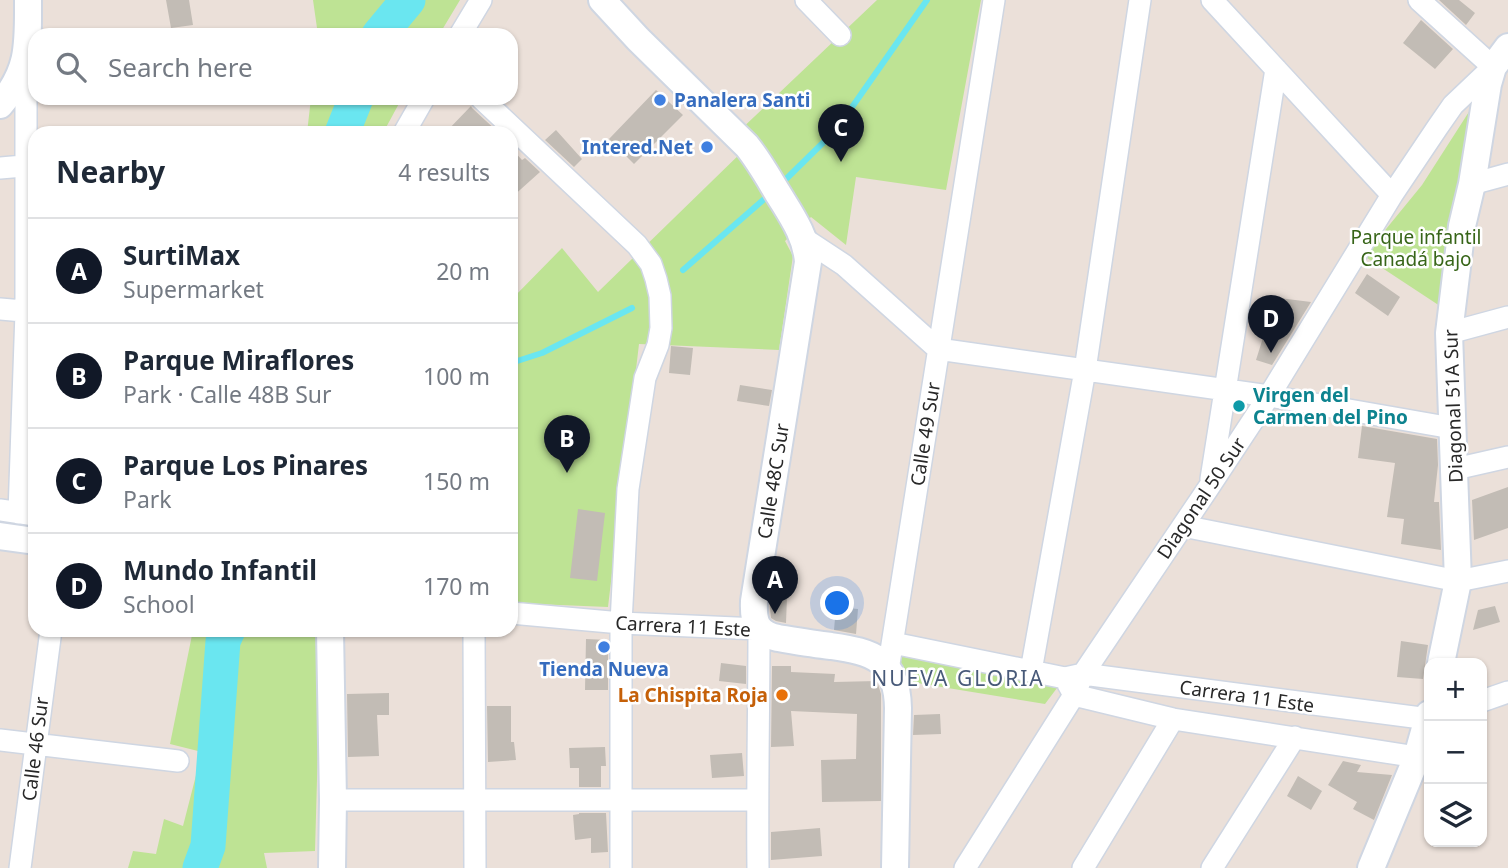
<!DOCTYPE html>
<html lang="en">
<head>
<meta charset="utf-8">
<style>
	:root { --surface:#fff; --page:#f6f6f7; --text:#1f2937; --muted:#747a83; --line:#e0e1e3; --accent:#111827 }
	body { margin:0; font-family:"Noto Sans",sans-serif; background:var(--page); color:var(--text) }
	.controls { position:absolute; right:21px; bottom:21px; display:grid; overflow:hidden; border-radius:14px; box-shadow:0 2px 5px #0004 }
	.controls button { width:63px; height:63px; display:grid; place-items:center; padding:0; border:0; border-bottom:2px solid var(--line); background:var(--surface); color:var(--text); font:35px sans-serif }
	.you { position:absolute; left:838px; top:604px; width:24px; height:24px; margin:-18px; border:5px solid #fff; border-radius:50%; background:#1a73e8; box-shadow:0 0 0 10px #1a73e833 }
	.badge { display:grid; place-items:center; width:46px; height:46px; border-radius:50%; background:var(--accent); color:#fff; font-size:23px; font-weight:700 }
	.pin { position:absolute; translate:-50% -58px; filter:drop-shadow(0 2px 4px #0008) }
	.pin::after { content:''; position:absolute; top:37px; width:24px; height:21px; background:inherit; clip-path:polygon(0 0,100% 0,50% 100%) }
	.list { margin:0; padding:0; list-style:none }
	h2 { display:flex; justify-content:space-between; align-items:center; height:91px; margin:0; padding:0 28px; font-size:30px }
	h2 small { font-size:23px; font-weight:400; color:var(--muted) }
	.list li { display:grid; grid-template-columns:46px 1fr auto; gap:21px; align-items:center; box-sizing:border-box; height:105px; padding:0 28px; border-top:2px solid var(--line) }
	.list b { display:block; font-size:26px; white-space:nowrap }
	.list p { margin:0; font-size:23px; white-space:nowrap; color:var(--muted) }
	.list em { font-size:23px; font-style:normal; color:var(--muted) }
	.icon { flex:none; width:38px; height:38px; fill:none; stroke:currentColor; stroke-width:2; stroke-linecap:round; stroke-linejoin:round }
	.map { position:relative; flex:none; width:1508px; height:868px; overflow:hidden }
	.search { position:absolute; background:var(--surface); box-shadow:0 2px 5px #0004; left:28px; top:28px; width:490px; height:77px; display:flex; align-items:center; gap:18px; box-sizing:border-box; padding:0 24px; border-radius:21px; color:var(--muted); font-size:26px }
	.panel { position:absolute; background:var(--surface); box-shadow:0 2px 5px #0004; left:28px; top:126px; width:490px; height:511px; border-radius:21px }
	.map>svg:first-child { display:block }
	.green { fill:#bee394 }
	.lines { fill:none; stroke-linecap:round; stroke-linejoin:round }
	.stream { stroke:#6ae6f0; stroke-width:6 }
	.river { stroke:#6ae6f0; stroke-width:35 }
	.building { fill:#c2bcb5 }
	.minor-casing { stroke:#cfd6e2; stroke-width:24 }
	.tertiary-casing { stroke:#cfd6e2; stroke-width:30 }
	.minor { stroke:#fff; stroke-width:21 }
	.tertiary { stroke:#fff; stroke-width:26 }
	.shop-dot { fill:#3f7fe0; stroke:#fff; stroke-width:2.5 }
	.culture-dot { fill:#0f9aa8; stroke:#fff; stroke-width:2.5 }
	.food-dot { fill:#e8710a; stroke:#fff; stroke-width:2.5 }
	.labels { text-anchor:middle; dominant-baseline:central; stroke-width:5; stroke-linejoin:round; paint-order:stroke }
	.shop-label { font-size:19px; font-weight:bold; fill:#366cbe; stroke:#fff; text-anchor:start }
	.park-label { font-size:19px; fill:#376518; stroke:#fff }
	.culture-label { font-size:19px; font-weight:bold; fill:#0d838f; stroke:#fff; text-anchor:start }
	.street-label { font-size:19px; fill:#282828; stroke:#fff }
	.food-label { font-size:19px; font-weight:bold; fill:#c56008; stroke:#fff; text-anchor:end }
	.neighbourhood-label { font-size:21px; letter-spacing:2px; fill:#485a79; stroke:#fff }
</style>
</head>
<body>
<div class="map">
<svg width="1508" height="868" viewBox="0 0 1508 868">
	<rect width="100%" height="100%" fill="#ebe0d9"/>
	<path class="green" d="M313 0H460L439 35H318Z
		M877 0H981L946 190 856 177 846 245 811 217 785 241 793 256 779 350 639 344 608 607 511 603V300L562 248 598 292 747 147 736 134Z
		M311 98H402L383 133H307Z
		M1474 104 1443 308 1364 256 1422 185Z
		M193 630H319L321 637 315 851 264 853 267 868H128L133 851 156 854 164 819 183 826 202 752 170 744Z
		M899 656 1060 684 1045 704 905 681Z"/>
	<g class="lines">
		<path class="stream" d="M781 184 836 130 927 0
			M683 270 770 194
			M511 363 542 353 632 308"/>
		<path class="river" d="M379 35 408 0
			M342 133 356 98
			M200 868 208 846 223 641 228 630"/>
	</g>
	<path class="building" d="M166 0H189L193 25 171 28Z
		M1439 0H1459L1475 13 1466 25Z
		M1421 20 1453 49 1435 69 1403 43Z
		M656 90 683 115 634 164 609 139Z
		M471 106 472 108 499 133H445Z
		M556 130 582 159 574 167 545 140Z
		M511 148 522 160 525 158 540 172 511 198Z
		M1367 274 1400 297 1388 316 1355 293Z
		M1271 297 1311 302 1272 365 1256 360 1267 325Z
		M671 346 693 348 690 375 669 373Z
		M740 385 772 390 769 406 737 401Z
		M1362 426 1437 439 1438 465 1434 502H1439L1441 550 1401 544 1404 519 1387 517 1395 463 1358 458Z
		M1508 487V528L1474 540 1472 500Z
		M578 509 605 513 597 581 570 578Z
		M771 596 787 597 786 623 776 621 771 618 770 608Z
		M1495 606 1500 622 1473 630 1478 610Z
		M836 607 858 609 856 634 834 630Z
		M586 639 608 640V690H585Z
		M1401 641 1428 645 1423 679 1397 677Z
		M721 663 746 666V684L719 681Z
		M772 666H791V672L835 674 834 682 877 681 881 694V801L822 802 821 760 856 759 857 714 791 711 794 746 771 747Z
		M389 693V715H377L379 756 348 757 347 694Z
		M487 706H511V742H514L516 760 488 762Z
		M940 714 941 734 913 735 914 715Z
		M605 747 606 766H601V787H579V768H570L569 748Z
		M742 753 744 776 712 778 710 755Z
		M1343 761 1361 765 1357 772 1392 775 1374 820 1353 809 1357 802 1328 785Z
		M1298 776 1322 791 1311 810 1287 796Z
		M579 813H606L608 852 591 853V838L575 840 573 815 579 814Z
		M820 828 822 856 771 860V832Z"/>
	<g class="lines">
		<g class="minor-casing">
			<path id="minor" d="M806 0 840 35
				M1212 0 1392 195
				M460 35 481 0
				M481 98 637 245 651 264 656 279 660 296 661 328 658 345 645 378 628 489 621 623V868
				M404 133 424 98
				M0 168 35 165
				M1472 184 1508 174
				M803 238 844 265 938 349 1269 396 1452 428
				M0 309 35 312
				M1449 333 1508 317
				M1455 469 1508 457
				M1211 479 1276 69
				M0 510 35 515
				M19 513 26 312V63
				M1183 526 1458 581 1508 571
				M511 613 621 623 759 629C759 709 757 788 758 868
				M474 630 475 868
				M893 643 1065 678 1083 674 1429 719
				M888 670 994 0
				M1031 671 1085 370 1140 0
				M1068 684 1074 695 1173 719 1417 757
				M1482 701 1508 692
				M0 740 178 761
				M333 800H757
				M20 868 51 630
				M965 868 1074 695 1083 674 1209 487 1269 396 1392 195 1437 128 1453 105 1493 67 1419 0
				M1083 868 1173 719
				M1212 868 1295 737"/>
		</g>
		<g class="tertiary-casing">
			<path id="tertiary" d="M602 0 638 39 747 146C759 161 768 177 777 192 791 215 806 235 808 262L754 601C753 622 756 633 778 638 796 641 813 644 831 646 873 652 897 659 898 708L895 868
				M0 105C30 70 28 44 28 0
				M0 536 35 541
				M330 630 333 800 332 868
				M1441 663 1458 581 1449 333 1462 226 1472 184 1488 84 1493 67 1508 47
				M1371 868 1417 757 1429 714"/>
		</g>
		<use href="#minor" class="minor"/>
		<use href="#tertiary" class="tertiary"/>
	</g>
	<g class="shop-dot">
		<circle cx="660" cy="100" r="7"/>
		<circle cx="707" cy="147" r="7"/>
		<circle cx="604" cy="647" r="7"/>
	</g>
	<circle class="culture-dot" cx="1239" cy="406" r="7"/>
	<circle class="food-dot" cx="782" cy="695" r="7"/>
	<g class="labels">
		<g class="shop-label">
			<text x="674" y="100">Panalera Santi</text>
			<text x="693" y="147" text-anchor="end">Intered.Net</text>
			<text x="604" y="669" text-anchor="middle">Tienda Nueva</text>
		</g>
		<g class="park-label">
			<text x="1416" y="237">Parque infantil<tspan x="1416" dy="22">Canadá bajo</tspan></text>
		</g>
		<g class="culture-label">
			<text x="1253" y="395">Virgen del<tspan x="1253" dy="22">Carmen del Pino</tspan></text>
		</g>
		<g class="street-label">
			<text transform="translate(1453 406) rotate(-92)">Diagonal 51A Sur</text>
			<text transform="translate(925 434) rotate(-81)">Calle 49 Sur</text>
			<text transform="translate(773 481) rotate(-81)">Calle 48C Sur</text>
			<text transform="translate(1201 498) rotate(-56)">Diagonal 50 Sur</text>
			<text transform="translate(683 626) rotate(3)">Carrera 11 Este</text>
			<text transform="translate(1247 696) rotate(8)">Carrera 11 Este</text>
			<text transform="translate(35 749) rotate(-83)">Calle 46 Sur</text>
		</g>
		<g class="food-label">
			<text x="768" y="695">La Chispita Roja</text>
		</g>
		<g class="neighbourhood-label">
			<text x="958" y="678">NUEVA GLORIA</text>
		</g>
	</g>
</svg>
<div class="controls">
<button>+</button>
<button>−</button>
<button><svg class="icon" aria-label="layers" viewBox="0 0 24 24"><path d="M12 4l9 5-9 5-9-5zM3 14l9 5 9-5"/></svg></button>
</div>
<div class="you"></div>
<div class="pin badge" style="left:775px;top:614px">A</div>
<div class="pin badge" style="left:567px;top:473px">B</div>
<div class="pin badge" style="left:841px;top:162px">C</div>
<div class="pin badge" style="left:1271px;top:353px">D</div>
<div class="search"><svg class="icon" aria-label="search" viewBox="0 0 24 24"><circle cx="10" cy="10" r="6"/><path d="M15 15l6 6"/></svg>Search here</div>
<section class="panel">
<h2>Nearby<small>4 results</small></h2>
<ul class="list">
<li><span class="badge">A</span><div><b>SurtiMax</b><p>Supermarket</p></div><em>20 m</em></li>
<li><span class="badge">B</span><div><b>Parque Miraflores</b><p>Park · Calle 48B Sur</p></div><em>100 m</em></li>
<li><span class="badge">C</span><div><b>Parque Los Pinares</b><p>Park</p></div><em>150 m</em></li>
<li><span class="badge">D</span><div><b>Mundo Infantil</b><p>School</p></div><em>170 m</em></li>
</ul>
</section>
</div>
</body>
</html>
